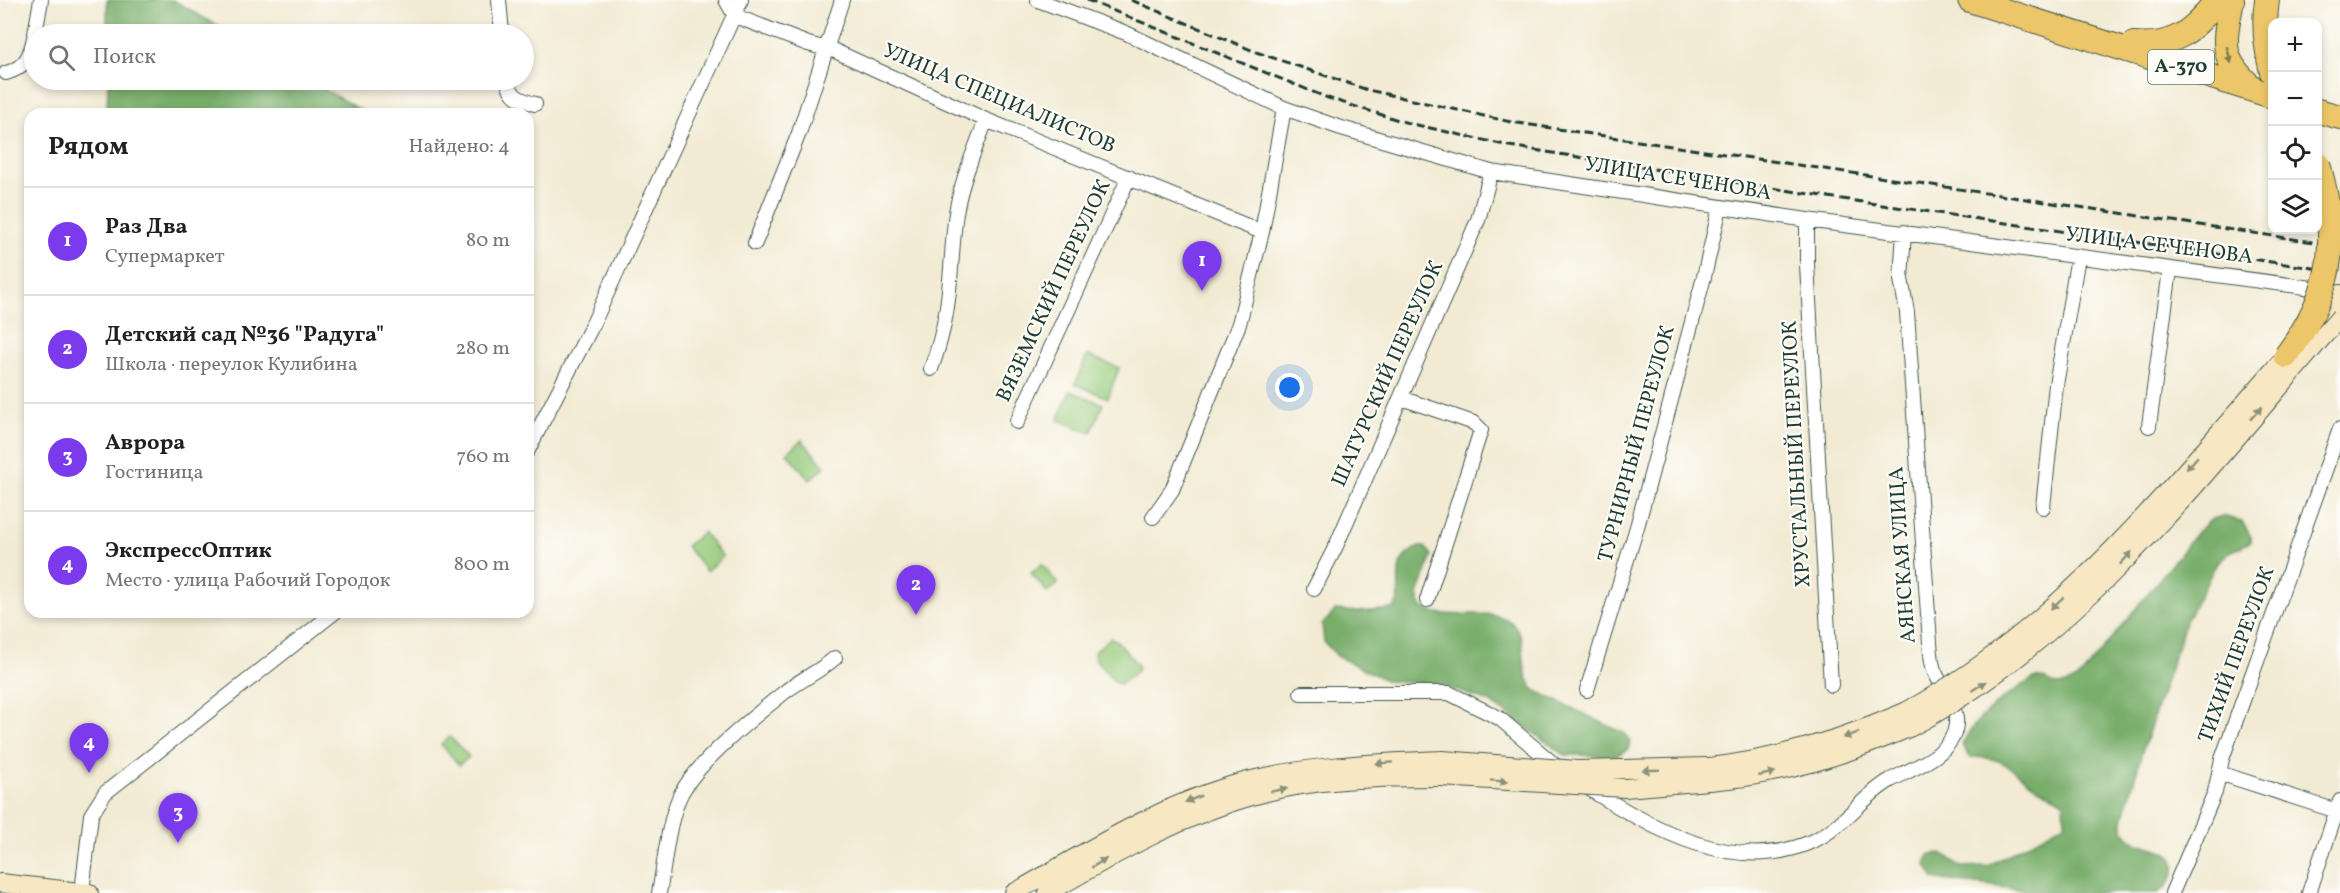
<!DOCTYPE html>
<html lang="ru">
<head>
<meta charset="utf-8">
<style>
	:root { --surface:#fff; --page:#f2f2f2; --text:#202124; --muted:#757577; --line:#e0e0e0; --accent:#7c3aed }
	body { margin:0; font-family:Vollkorn,serif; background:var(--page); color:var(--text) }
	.controls { position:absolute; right:18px; top:18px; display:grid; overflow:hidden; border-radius:12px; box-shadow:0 3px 9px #0003 }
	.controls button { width:54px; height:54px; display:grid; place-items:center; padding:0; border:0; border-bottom:2px solid var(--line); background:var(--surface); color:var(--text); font:30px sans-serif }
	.you { position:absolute; left:1290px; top:388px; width:21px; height:21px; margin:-15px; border:4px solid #fff; border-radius:50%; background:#1a73e8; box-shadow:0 0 0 9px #1a73e833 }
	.badge { display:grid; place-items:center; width:39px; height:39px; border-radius:50%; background:var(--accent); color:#fff; font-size:20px; font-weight:700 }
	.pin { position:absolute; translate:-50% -50px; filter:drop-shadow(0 2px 3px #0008) }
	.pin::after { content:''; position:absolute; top:32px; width:21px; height:18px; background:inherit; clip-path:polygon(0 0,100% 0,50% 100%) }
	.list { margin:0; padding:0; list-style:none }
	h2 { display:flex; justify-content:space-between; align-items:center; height:78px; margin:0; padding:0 24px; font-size:26px }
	h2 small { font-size:20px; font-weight:400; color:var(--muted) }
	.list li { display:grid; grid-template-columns:39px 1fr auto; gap:18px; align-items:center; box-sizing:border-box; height:108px; padding:0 24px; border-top:2px solid var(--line) }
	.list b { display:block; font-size:22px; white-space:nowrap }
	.list p { margin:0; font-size:20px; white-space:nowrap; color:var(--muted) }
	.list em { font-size:20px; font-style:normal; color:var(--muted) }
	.icon { flex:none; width:33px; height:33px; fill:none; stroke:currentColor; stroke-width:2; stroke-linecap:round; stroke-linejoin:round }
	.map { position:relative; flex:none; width:2340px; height:893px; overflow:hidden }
	.search { position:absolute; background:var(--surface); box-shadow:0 3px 9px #0003; left:24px; top:24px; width:510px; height:66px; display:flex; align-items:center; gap:15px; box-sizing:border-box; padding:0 21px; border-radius:33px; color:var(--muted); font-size:22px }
	.panel { position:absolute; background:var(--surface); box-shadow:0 3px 9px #0003; left:24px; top:108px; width:510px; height:510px; border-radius:18px }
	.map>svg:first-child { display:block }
	.green { fill:#96ca7b; stroke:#5a8458; stroke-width:1.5 }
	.forest { fill:#78ae6b; stroke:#4c7650; stroke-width:1.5 }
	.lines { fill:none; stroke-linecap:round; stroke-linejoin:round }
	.street-casing { stroke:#3f574c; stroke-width:16 }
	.secondary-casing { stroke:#3f574c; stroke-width:20 }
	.highway-casing { stroke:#3f574c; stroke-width:26 }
	.street { stroke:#fff; stroke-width:14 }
	.secondary { stroke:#f7e8c3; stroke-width:18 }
	.highway { stroke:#ecc669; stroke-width:24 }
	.rail { stroke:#1f3d34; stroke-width:3; stroke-dasharray:9 4.5; stroke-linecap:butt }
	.secondary-bridge-casing { stroke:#3f574c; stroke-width:20; stroke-linecap:butt }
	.highway-bridge-casing { stroke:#3f574c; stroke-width:26; stroke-linecap:butt }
	.secondary-bridge { stroke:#f7e8c3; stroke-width:18 }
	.highway-bridge { stroke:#ecc669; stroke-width:24 }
	.oneway { fill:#7b7b4c }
	.oneway2 { fill:#8b927c }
	.labels { text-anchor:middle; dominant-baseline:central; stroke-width:4.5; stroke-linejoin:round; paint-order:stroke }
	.shield { fill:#fdfcf7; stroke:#62766e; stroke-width:1.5 }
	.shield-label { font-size:20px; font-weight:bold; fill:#1f3d34 }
	.street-label { font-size:21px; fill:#1f3d34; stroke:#fdfcf7 }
</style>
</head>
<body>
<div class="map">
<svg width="2340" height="893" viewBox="0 0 2340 893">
	<rect width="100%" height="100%" fill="#fdfcf7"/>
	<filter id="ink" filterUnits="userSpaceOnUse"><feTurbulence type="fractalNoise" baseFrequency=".0167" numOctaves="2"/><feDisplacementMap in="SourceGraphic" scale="12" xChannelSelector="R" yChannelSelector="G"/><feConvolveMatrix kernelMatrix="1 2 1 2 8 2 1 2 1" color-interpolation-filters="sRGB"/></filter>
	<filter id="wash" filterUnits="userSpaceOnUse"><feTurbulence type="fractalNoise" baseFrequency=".008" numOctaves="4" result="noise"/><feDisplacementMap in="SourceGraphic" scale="24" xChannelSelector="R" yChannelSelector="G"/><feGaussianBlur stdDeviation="1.35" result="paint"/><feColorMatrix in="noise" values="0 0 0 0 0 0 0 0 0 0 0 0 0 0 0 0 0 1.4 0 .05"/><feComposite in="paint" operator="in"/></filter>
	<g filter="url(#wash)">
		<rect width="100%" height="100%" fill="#f2ead3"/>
		<path class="green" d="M1087 355 1119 368 1108 398 1075 384Z
			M1070 391 1103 404 1091 433 1058 420Z
			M802 440 825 467 810 480 787 453Z
			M703 532 723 557 706 571 686 546Z
			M1042 564 1058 584 1047 592 1031 573Z
			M1110 638 1116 640 1138 665V670L1121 684 1116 683 1095 659 1094 652Z
			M450 737 469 757 459 765 441 744Z"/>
		<path class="forest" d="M107 0H173L232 34H107Z
			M108 80H309L367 114H107Z
			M2223 516 2242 522 2250 535V542L2230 552 2217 563 2186 621 2142 752 2123 820V830C2128 835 2132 841 2138 843 2154 849 2181 849 2173 875 2170 882 2165 889 2159 893H2052L1934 879 1926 865 1929 855C1943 849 1951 860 1961 867L1988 866 2065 823 2064 803C2055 796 2045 792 2035 786 2009 768 2006 757 1970 757L1962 745C1973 717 2009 694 2034 678 2054 675 2053 698 2083 674L2198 531 2212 519Z
			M1419 547H1425L1432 555 1418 595 1421 606C1445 625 1489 603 1512 623 1532 641 1515 670 1536 691L1626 734 1630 742 1628 749 1616 756 1565 755 1489 702 1438 684 1388 681 1338 657 1324 642 1322 625 1336 610 1358 612 1393 609C1409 589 1383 563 1419 547Z"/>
	</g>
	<g filter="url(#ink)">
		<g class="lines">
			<g class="street-casing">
				<path id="street" d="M499 0 502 34
					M726 0 735 16 808 44 835 51 986 120 1262 232
					M1038 0 1126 33 1284 108 1338 127 1491 172 1807 220 2327 290
					M35 34 41 0
					M6 73C25 68 31 55 34 37
					M507 80C512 97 518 99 535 104
					M1807 220V265L1831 685
					M755 243 799 133 842 0
					M931 369C952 312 949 277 955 220 959 186 974 152 986 120
					M1401 398 1474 423 1481 430 1427 600
					M1017 422 1129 177
					M2149 426 2170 270
					M528 450 593 324 741 0
					M2043 507 2056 385 2078 257
					M1153 517 1172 490 1239 324 1262 232 1284 108
					M1314 589 1336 546 1478 220 1491 172
					M1587 690 1637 527 1704 277 1720 207
					M1301 693H1449L1499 718 1562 771
					M2219 773 2340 812
					M1585 786C1651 828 1736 878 1815 840 1844 826 1862 797 1889 781 1912 768 1954 755 1956 724 1958 707 1940 685 1934 670 1931 661 1931 652 1930 643L1907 312 1901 279 1904 232
					M82 892 91 815 105 793 335 612
					M659 893C665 862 667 827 679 798 693 765 757 714 786 691 802 679 820 671 835 658
					M2172 893 2215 792 2222 759 2340 429
					M2309 893 2340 801"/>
			</g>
			<g class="secondary-casing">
				<path id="secondary" d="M2312 326 2340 294
					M1709 767C1778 759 1841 740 1905 712
					M1709 781C1780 776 1846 755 1911 727
					M0 883 89 893
					M1014 893C1091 849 1169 799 1256 779 1317 765 1381 763 1442 760
					M1048 893C1114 854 1184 814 1259 794 1317 778 1381 777 1441 777"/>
			</g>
			<g class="highway-casing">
				<path id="highway" d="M1970 0 2272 96
					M2232 0C2224 43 2218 58 2254 89
					M2267 0C2263 25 2266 48 2272 72
					M2133 44C2174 48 2193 31 2218 0
					M2318 111 2340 117"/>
			</g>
			<use href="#street" class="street"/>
			<use href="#secondary" class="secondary"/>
			<use href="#highway" class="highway"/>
			<path class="rail" d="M1087 0 1328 98 1408 123 1509 146 1835 198 2340 272
				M1131 0 1256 52 1368 90 1511 122 2340 246"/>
			<g class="secondary-bridge-casing">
				<path id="secondary-bridge" d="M1905 712C2060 629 2171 486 2286 356
					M1911 727C2086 634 2211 464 2340 317
					M1442 760 1577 770 1709 767
					M1441 777 1625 788 1709 781"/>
			</g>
			<g class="highway-bridge-casing">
				<path id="highway-bridge" d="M2286 356C2334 292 2340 240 2318 164"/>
			</g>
			<use href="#secondary-bridge" class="secondary-bridge"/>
			<use href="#highway-bridge" class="highway-bridge"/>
		</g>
		<defs><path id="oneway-solid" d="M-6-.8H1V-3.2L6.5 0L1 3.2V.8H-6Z" transform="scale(1.5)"/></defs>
		<use class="oneway" href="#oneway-solid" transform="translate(2229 55) rotate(75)"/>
		<g class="oneway2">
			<use href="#oneway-solid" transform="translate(2256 413) rotate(-49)"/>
			<use href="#oneway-solid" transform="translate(2192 463) rotate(131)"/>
			<use href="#oneway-solid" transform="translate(2126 558) rotate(-47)"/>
			<use href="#oneway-solid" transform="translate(2057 603) rotate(137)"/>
			<use href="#oneway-solid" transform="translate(1979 686) rotate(-33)"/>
			<use href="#oneway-solid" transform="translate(1851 735) rotate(160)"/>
			<use href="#oneway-solid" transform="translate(1384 763) rotate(176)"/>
			<use href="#oneway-solid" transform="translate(1651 770) rotate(178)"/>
			<use href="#oneway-solid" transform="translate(1767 774) rotate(-13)"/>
			<use href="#oneway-solid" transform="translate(1499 781) rotate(4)"/>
			<use href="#oneway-solid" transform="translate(1279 790) rotate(-10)"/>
			<use href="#oneway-solid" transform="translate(1193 799) rotate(158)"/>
			<use href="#oneway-solid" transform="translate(1099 863) rotate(-31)"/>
		</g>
	</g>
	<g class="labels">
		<rect class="shield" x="2148" y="50" width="66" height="34" rx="4.5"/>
		<g class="shield-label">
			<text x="2181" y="67">А-370</text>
		</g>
		<g class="street-label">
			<text transform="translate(999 99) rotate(23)">УЛИЦА СПЕЦИАЛИСТОВ</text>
			<text transform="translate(1678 179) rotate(9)">УЛИЦА СЕЧЕНОВА</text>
			<text transform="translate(2159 246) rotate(7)">УЛИЦА СЕЧЕНОВА</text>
			<text transform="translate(1054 291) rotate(-65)">ВЯЗЕМСКИЙ ПЕРЕУЛОК</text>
			<text transform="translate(1388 374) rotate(-66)">ШАТУРСКИЙ ПЕРЕУЛОК</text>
			<text transform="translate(1637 444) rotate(-75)">ТУРНИРНЫЙ ПЕРЕУЛОК</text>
			<text transform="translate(1797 454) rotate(-93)">ХРУСТАЛЬНЫЙ ПЕРЕУЛОК</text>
			<text transform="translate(1903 555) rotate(-94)">АЯНСКАЯ УЛИЦА</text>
			<text transform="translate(2237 655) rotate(-70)">ТИХИЙ ПЕРЕУЛОК</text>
		</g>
	</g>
</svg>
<div class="controls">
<button>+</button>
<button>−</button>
<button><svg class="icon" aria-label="locate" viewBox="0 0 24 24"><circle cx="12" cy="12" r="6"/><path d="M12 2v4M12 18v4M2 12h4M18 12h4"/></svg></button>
<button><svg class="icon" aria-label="layers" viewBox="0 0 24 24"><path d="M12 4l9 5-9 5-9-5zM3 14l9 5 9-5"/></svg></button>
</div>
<div class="you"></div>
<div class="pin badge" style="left:1202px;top:291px">1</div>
<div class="pin badge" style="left:916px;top:615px">2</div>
<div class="pin badge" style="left:178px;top:843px">3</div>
<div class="pin badge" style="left:89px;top:773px">4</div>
<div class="search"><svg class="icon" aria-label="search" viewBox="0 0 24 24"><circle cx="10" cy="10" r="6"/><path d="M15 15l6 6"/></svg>Поиск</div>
<section class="panel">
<h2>Рядом<small>Найдено: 4</small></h2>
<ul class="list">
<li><span class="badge">1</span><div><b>Раз Два</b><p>Супермаркет</p></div><em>80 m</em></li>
<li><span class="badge">2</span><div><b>Детский сад №36 &quot;Радуга&quot;</b><p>Школа · переулок Кулибина</p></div><em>280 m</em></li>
<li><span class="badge">3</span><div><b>Аврора</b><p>Гостиница</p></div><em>760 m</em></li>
<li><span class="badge">4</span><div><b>ЭкспрессОптик</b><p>Место · улица Рабочий Городок</p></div><em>800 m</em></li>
</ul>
</section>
</div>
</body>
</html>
